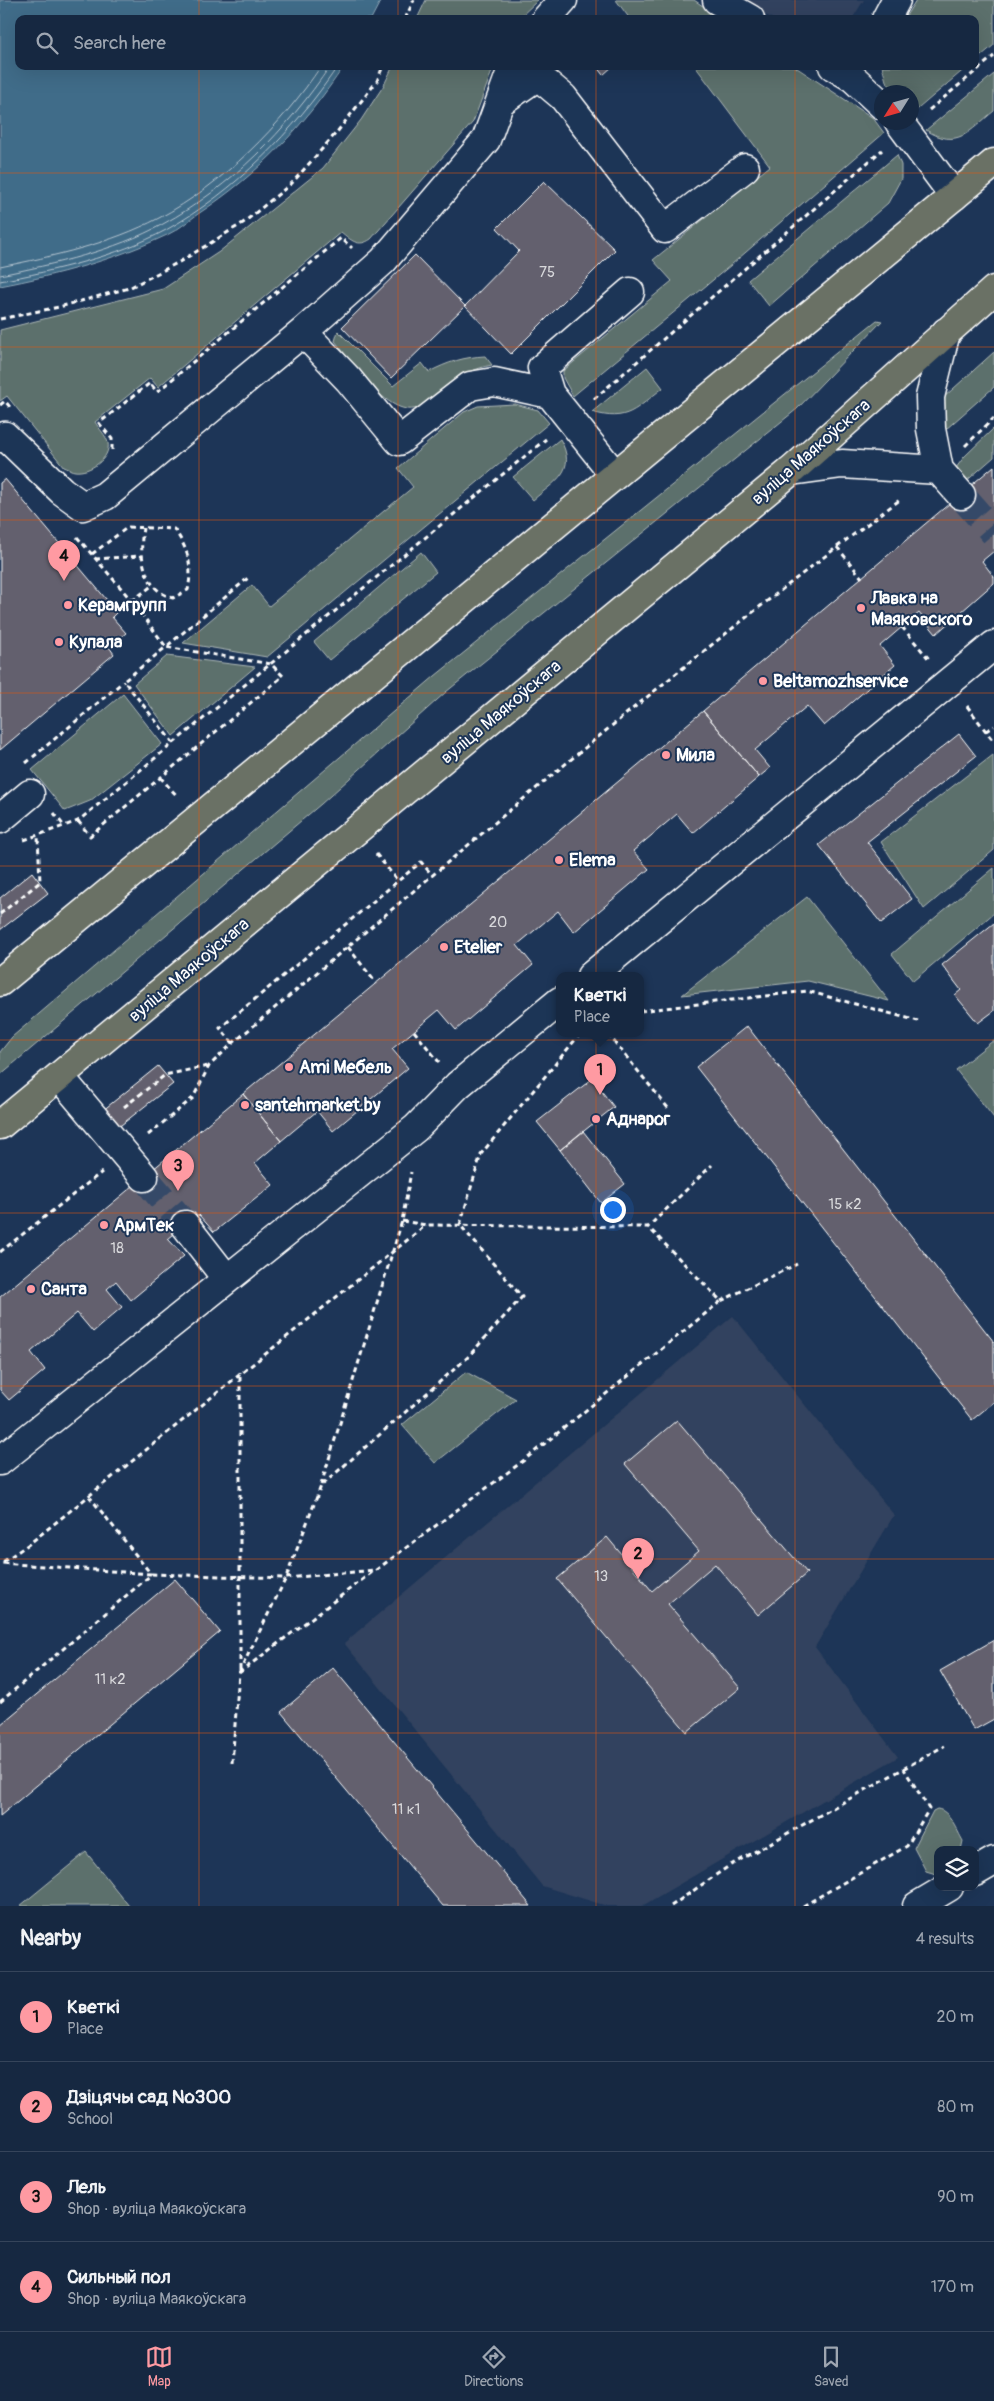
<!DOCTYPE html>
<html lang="en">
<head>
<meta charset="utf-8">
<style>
	:root { --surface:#162841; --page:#23344c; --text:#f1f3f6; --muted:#9ea6b1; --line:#35445a; --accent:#ff9aa2 }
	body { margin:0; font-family:Pangolin,sans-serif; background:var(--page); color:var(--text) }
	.controls { position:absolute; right:15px; bottom:15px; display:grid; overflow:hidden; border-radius:10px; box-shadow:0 5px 20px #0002 }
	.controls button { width:45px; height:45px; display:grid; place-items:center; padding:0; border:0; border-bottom:1px solid var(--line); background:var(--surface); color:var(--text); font:25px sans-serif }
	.compass { position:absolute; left:874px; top:85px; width:45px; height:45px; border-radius:50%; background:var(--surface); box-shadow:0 5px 20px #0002; rotate:233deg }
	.you { position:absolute; left:612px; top:1209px; width:18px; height:18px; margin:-12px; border:4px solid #fff; border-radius:50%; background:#1a73e8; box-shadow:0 0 0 8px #1a73e833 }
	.badge { display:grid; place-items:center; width:32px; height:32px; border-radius:50%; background:var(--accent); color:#111; font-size:16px; font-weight:700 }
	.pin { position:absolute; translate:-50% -41px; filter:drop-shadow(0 1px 2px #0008) }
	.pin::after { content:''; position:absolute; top:26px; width:18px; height:15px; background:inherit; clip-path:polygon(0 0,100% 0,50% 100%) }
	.popup { position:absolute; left:556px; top:972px; width:88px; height:65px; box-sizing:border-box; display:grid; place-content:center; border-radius:10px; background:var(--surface); filter:drop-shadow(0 1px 4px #0005); font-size:16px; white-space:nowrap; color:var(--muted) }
	.popup b { font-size:19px; color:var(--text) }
	.popup::after { content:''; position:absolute; left:50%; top:100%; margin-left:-10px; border:10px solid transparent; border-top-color:var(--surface) }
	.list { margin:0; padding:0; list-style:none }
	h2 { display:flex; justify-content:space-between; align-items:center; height:65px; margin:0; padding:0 20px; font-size:21px }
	h2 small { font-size:16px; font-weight:400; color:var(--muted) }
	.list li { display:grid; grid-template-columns:32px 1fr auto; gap:15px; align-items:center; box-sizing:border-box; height:90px; padding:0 20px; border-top:1px solid var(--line) }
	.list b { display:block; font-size:19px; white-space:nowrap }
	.list p { margin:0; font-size:16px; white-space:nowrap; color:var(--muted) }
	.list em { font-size:16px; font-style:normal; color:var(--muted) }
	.icon { flex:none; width:28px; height:28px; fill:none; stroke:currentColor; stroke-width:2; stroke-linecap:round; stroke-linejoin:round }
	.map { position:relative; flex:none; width:994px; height:1906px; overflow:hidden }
	.search { position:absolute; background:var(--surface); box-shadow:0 5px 20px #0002; left:15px; right:15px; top:15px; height:55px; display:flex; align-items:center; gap:12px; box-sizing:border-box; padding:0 18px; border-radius:10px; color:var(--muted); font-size:19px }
	.sheet { height:425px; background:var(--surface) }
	nav { display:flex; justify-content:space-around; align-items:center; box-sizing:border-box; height:70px; border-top:1px solid var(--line); background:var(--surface); font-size:14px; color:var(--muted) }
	nav a { display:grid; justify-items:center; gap:2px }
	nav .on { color:var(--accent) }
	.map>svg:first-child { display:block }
	.built { fill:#32425e }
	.green { fill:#5c706c; stroke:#aeb8b6 }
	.water { fill:#416c89; stroke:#8da7b8 }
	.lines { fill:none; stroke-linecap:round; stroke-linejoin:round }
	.shore { stroke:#b3c4d0; stroke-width:1 }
	.building { fill:#63616e; stroke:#fff }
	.minor-tunnel { stroke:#344968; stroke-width:28; stroke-dasharray:28 14; stroke-linecap:butt }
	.minor-casing { stroke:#fff; stroke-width:31 }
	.major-casing { stroke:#fff; stroke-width:31 }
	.path { stroke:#fff; stroke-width:3; stroke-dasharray:5 4; stroke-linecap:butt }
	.minor { stroke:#1d3557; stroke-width:28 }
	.major { stroke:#6b7165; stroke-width:28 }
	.grid { fill:none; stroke:#e8590c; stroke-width:1; stroke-opacity:0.55 }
	.poi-dot { fill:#ff9aa2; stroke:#1d3557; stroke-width:2 }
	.labels { text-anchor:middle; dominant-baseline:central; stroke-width:4; stroke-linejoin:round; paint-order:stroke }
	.number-label { font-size:15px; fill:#d8d8db }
	.street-label { font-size:18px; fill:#fff; stroke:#1d3557 }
	.poi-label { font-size:18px; font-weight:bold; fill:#fff; stroke:#1d3557; text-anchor:start }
</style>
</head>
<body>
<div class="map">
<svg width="994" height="1906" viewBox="0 0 994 1906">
	<rect width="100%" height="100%" fill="#1d3557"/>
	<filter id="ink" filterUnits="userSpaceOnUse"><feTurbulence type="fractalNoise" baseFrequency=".02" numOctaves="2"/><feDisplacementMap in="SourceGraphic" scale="10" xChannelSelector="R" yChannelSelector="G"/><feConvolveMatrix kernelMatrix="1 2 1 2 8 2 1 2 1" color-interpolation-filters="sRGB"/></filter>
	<g filter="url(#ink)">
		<path class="built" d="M738 0H864L852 19H773Z
			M733 1316 894 1515 815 1647 898 1757 642 1906H607L542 1886 344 1643Z"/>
		<path class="green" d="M426 0H538L518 19H417Z
			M616 0H694L722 19H630Z
			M916 0H994V45L975 61V19H904Z
			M393 66H494L473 122 371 239C358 248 351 240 341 232L158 387 150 378 95 422C99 429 106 435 108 443 111 458 90 473 75 471 72 471 67 468 64 467L7 396 0 401V330L163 289 219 252 323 168 361 120 384 85Z
			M695 66H794L873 118 884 133 731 265 573 396 563 378V371L672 281 653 260 770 166Z
			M882 66H968L912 114V92H895L886 81Z
			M994 74V111C969 131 958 150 926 130Z
			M897 155 901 165V179L888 203 769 306 748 280Z
			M877 320 882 321 797 409 446 692 321 804 0 1075V1052L12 1037 435 676Z
			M338 331 393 386 422 363 429 372C448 362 464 357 485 356L492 365C474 368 459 377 444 388 436 394 426 405 417 408 388 418 351 361 335 341Z
			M994 352V387L945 430 939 420 943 398Z
			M647 367 663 388C636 408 628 423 592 412Z
			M515 404 538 410 549 423 267 657 183 643 252 585 269 606 413 487 398 468 464 412 478 406Z
			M994 428V457L963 484 956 468 964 457Z
			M560 439C578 471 555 481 533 500L513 477Z
			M421 552 436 572 329 660 314 642Z
			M167 656 255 667 173 736 134 684Z
			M123 694 162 744 90 801 65 811 32 770Z
			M993 755 994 850 924 909 881 842Z
			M994 868V913L913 981 892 954Z
			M807 897 889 1001 808 981 682 995Z
			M994 1040V1118L956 1070Z
			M466 1372 516 1399 435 1463 402 1425Z
			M937 1809C950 1810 957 1831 963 1841L961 1850H938V1873L936 1874 926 1871 914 1848 933 1811Z
			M86 1852 129 1906H20Z"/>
		<path class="water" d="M0 0H381L371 19H19V66H344C303 127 260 173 198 214 188 221 178 230 167 235 114 260 57 275 0 286Z"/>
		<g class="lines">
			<path class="shore" d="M0 267C54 256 110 244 159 218 222 185 282 125 321 66
				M0 275C55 264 114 251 163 224 231 187 287 130 330 66
				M0 281C56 270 116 257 166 230 236 191 293 132 338 66"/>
		</g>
		<path class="building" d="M596 66H613L603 75Z
			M544 181 615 250 511 354 465 306 519 251 497 228Z
			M415 255 465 306 391 378 342 327Z
			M994 466V551L982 561 994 577V583L936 634 919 613 902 627 880 646 895 665 824 726 807 706 755 750 770 768 759 777 703 711Z
			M5 479 117 612 112 617 126 633 109 647 114 654 0 750V483Z
			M703 711 759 777 693 833 677 814 633 851 649 869 574 932 558 911 517 945 533 965 456 1030 439 1010 392 1049 408 1068 333 1131 317 1111 281 1141 243 1094Z
			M959 734 976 756 867 842 912 899 881 923 819 845Z
			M32 872 48 893 0 930V898Z
			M994 923V1011L978 1023 955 995 961 990 942 965Z
			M747 1026 994 1342V1402L972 1420 696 1067Z
			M158 1066 173 1084 116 1129 102 1111Z
			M592 1079 614 1107 560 1150 537 1122Z
			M243 1094 281 1141 255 1163 273 1185 214 1232 199 1215 185 1225 168 1239 184 1256 131 1300 116 1281 107 1289 122 1307 93 1332 77 1313 31 1352 45 1370 9 1400 0 1390V1297Z
			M583 1131 625 1184 601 1203 560 1150Z
			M677 1420 807 1573 758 1615 715 1564 668 1604 740 1688 687 1732 557 1579 607 1537 652 1591 699 1551 625 1464Z
			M175 1579 220 1632 0 1816V1725Z
			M994 1640V1719L974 1730 940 1671Z
			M333 1668 531 1906H443L281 1712Z"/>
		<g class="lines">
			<path class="minor-tunnel" d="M961 495 994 533
				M144 1177 185 1225"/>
			<g class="minor-casing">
				<path id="minor" d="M717 0 750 19
					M546 19 563 0
					M886 19 896 0
					M513 66 486 140 383 261 303 332 349 380 399 441 470 386 494 382 550 394 614 474
					M833 66 853 78 882 105
					M500 102 538 76 563 97 665 229 745 168
					M899 122 954 196
					M946 332 930 397 931 429 939 470 961 495
					M550 394 542 368 630 292
					M0 438 5 436 62 491 83 506 105 496 303 332
					M791 471 842 464 939 470
					M0 819 30 794
					M591 976 994 645
					M60 1077 144 1177
					M185 1225 226 1278
					M0 1461 416 1128 458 1085 560 1001
					M975 1872 994 1861
					M917 1906 949 1887"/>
			</g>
			<g class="major-casing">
				<path id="major" d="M0 982 994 163
					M0 1125 791 471 994 290"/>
			</g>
			<path class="path" d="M405 19 414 0
				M929 110 994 56
				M0 319 59 307 129 288 181 261 243 223 292 183 337 132 377 81 383 66
				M594 399 882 150
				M0 405 5 401 10 407
				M965 446 994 418
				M112 450V439L99 423 150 383 157 392 341 238 352 248
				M77 537 132 601 166 647 248 578
				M837 547 862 578
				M92 554 128 527 174 529C188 549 193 565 188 590L173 598C143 590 139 555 143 528
				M95 559 141 556
				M132 601 153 585
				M902 627 929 659
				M967 706 994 742
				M986 731 994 726
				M26 763 124 681
				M160 777 178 797
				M54 813 64 826
				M78 821 90 836 283 676 271 664 166 647 124 681 174 744
				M24 840 78 821 546 439
				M376 854 398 881
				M0 914 40 882 38 836
				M348 947 376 983
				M640 1011 807 991 918 1021
				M414 1031 439 1062
				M608 1034 668 1108
				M233 1043 220 1028 421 862 433 876
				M124 1107 165 1075 208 1066
				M148 1135 193 1098 209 1066 233 1043C453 859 670 670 901 499
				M402 1221 426 1225 648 1227 712 1165
				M0 1252 102 1172
				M721 1301 797 1264
				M321 1485 402 1221 411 1172
				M89 1496 151 1574
				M151 1574 1 1563 29 1544 426 1225
				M240 1670V1372
				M239 1673 286 1578 321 1486 467 1358 522 1297 460 1225 481 1154 580 1034
				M0 1702 152 1574 286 1578 376 1570 523 1461 721 1301 648 1227
				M232 1763 239 1673 375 1570
				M671 1906 729 1866 944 1746
				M803 1906 907 1846 929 1809 904 1769"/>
			<use href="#minor" class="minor"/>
			<use href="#major" class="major"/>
		</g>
	</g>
	<path class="grid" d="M199 0V19M398 0V19M596 0V19M795 0V19M199 66V1906M398 66V1906M596 66V1906M795 66V1906M0 173H994M0 347H994M0 520H994M0 693H994M0 866H994M0 1040H994M0 1213H994M0 1386H994M0 1559H994M0 1733H994"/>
	<g class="poi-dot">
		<circle cx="68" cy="605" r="5"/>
		<circle cx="861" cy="608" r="5"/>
		<circle cx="59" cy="642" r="5"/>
		<circle cx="763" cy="681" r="5"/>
		<circle cx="666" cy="755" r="5"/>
		<circle cx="559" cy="860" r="5"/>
		<circle cx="444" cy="947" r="5"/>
		<circle cx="289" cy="1067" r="5"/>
		<circle cx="245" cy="1105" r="5"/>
		<circle cx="596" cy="1119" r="5"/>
		<circle cx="104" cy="1225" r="5"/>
		<circle cx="31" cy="1289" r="5"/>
	</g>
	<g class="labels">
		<g class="number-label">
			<text x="547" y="272">75</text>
			<text x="498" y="922">20</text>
			<text x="845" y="1204">15 к2</text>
			<text x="117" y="1248">18</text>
			<text x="601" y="1576">13</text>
			<text x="110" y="1679">11 к2</text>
			<text x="406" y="1809">11 к1</text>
		</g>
		<g class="street-label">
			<text transform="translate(811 452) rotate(-41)">вуліца Маякоўскага</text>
			<text transform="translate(501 712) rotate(-40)">вуліца Маякоўскага</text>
			<text transform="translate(189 970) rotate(-40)">вуліца Маякоўскага</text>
		</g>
		<g class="poi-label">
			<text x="871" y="598">Лавка на<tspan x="871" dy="21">Маяковского</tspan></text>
			<text x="78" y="605">Керамгрупп</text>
			<text x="69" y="642">Купала</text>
			<text x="773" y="681">Beltamozhservice</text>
			<text x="676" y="755">Мила</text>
			<text x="569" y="860">Elema</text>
			<text x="454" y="947">Etelier</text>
			<text x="299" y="1067">Ami Мебель</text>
			<text x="255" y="1105">santehmarket.by</text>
			<text x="606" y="1119">Аднарог</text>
			<text x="114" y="1225">АрмТек</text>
			<text x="41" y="1289">Санта</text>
		</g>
	</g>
</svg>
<div class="controls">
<button><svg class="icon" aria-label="layers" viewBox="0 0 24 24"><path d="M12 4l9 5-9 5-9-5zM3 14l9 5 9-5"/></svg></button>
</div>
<svg class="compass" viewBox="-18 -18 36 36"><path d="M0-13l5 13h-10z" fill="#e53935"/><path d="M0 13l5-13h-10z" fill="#9ea6b1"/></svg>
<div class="you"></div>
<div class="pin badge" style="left:600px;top:1095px">1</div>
<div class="popup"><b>Кветкі</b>Place</div>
<div class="pin badge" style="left:638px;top:1579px">2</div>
<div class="pin badge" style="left:178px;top:1191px">3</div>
<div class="pin badge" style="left:64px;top:581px">4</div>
<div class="search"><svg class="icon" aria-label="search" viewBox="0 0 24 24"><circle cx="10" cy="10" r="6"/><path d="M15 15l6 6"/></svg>Search here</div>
</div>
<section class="sheet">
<h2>Nearby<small>4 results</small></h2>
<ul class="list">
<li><span class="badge">1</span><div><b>Кветкі</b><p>Place</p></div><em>20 m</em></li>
<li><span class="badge">2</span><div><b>Дзіцячы сад №300</b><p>School</p></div><em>80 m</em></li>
<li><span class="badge">3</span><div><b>Лель</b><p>Shop · вуліца Маякоўскага</p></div><em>90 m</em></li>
<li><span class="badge">4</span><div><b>Сильный пол</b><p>Shop · вуліца Маякоўскага</p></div><em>170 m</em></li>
</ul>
</section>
<nav>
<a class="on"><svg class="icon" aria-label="map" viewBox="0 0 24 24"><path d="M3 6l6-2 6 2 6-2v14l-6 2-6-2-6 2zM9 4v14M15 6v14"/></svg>Map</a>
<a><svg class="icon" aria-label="directions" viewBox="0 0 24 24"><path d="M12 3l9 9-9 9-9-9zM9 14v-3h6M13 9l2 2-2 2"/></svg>Directions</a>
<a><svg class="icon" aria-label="saved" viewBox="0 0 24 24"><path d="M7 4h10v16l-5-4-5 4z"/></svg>Saved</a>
</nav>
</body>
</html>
